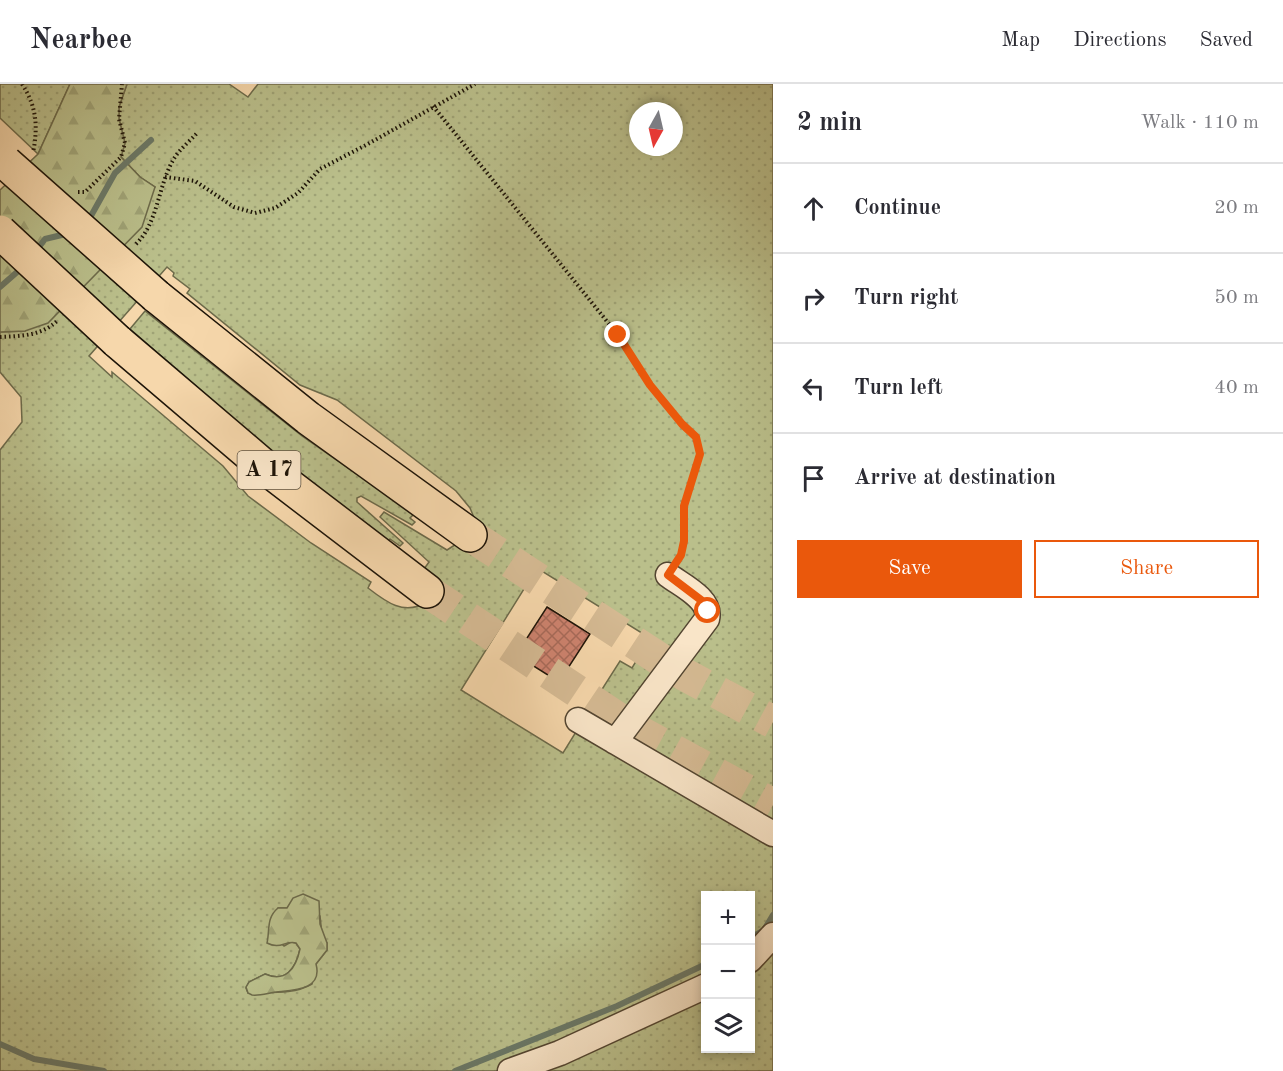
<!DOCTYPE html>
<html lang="en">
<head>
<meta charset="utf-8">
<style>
	:root { --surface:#fff; --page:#f7f7f7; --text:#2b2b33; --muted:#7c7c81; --line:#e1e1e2; --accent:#ea580c }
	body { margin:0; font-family:"Old Standard TT",serif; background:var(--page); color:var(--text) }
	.controls { position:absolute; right:18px; bottom:18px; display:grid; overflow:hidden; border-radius:0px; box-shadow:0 3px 9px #0003 }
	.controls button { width:54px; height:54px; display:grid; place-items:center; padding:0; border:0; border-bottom:2px solid var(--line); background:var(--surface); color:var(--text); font:30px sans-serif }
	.compass { position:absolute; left:629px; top:18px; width:54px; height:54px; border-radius:50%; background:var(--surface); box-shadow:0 3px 9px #0003; rotate:188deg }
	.stop { position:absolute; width:18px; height:18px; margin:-14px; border:4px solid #ea580c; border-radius:50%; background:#fff }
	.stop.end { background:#ea580c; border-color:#fff; box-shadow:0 2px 6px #0008 }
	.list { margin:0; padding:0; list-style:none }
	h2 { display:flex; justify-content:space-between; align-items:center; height:78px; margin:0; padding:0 24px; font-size:26px }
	h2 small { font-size:20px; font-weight:400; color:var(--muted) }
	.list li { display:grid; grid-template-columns:39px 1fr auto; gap:18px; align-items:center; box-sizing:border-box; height:90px; padding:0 24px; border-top:2px solid var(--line) }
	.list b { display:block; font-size:22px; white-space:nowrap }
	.list em { font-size:20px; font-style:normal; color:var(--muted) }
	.actions { display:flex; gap:12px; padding:18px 24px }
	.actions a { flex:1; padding:14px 0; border:2px solid var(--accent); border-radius:0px; text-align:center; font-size:21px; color:var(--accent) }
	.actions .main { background:var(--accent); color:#fff }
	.icon { flex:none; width:33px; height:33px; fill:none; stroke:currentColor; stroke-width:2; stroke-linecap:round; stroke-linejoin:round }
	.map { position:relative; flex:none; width:773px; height:987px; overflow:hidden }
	header { display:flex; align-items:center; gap:36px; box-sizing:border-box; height:84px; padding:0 30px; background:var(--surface); border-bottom:2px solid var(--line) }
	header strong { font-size:28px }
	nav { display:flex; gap:33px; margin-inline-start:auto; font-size:21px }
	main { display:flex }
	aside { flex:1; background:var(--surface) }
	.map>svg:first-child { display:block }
	.grass { fill:url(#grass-dots); stroke:#6c6a4a; stroke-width:1.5; fill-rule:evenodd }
	.forest { fill:url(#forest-firs); stroke:#6c6a4a; stroke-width:1.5 }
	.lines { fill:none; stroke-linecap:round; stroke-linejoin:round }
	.stream { stroke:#6a7867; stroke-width:6 }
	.building { fill:url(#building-cross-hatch); stroke:#1d1408; stroke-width:1.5 }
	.highway-tunnel { stroke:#d5ba93; stroke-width:33; stroke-dasharray:33 16; stroke-linecap:butt }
	.minor-casing { stroke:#534531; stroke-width:27 }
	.highway-casing { stroke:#1d1408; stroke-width:36 }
	.path { stroke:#1d1408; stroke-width:4; stroke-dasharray:1.5 3; stroke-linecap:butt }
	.minor { stroke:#f9e5c8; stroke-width:24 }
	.highway { stroke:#f6d7ab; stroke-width:33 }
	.highway-bridge-casing { stroke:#1d1408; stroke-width:36; stroke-linecap:butt }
	.highway-bridge { stroke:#f6d7ab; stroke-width:33 }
	.route { stroke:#ea580c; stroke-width:8 }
	.labels { text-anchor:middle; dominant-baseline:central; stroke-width:5; stroke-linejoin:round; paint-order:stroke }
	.shield { fill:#f9e5c8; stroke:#5f5342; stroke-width:1.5 }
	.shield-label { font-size:22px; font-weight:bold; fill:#1d1408 }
</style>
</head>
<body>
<header>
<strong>Nearbee</strong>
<nav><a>Map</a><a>Directions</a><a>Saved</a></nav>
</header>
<main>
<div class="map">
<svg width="773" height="987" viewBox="0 0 773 987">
	<defs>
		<pattern id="grass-dots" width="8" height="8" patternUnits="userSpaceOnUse" patternTransform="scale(1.5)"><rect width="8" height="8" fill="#babf8b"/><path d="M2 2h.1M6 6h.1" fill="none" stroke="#9fa376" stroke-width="1.8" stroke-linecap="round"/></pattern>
		<pattern id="forest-firs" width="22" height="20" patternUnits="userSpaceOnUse" patternTransform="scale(1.5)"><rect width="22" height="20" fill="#babf8b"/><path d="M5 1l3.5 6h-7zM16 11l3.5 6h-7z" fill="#9fa376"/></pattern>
		<pattern id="building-cross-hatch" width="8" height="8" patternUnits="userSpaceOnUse" patternTransform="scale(1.5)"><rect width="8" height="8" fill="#ce836f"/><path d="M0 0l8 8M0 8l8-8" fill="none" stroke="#a76a59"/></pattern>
	</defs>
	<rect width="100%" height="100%" fill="#f6d7ab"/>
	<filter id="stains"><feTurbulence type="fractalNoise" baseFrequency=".00333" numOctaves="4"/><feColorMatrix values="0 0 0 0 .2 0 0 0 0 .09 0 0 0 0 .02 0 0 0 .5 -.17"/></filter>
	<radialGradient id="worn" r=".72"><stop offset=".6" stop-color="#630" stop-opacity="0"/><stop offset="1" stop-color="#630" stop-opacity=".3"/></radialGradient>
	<path class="grass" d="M0 0H70L38 70 0 34Z
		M127 0H229L248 13 258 0H773V743L626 658 702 525 613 651 585 632 620 577 632 584 650 554 537 484 461 606 563 669 579 643 773 758V842L751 869 750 812H706L705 896 563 964 496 987H0V366L22 338 21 313 0 288V248L25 247 155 103 140 93 121 73 125 59 119 35V23ZM638 27H674V63H638ZM167 183 174 189 173 192 190 205 187 209 300 301 337 316 456 407 470 424 475 436 461 457 447 466 384 428 380 433 429 478 424 485 427 518C404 532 386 518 368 504L371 498 311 459 248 412 223 382 112 288V293L89 272ZM292 819 320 832 322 851 327 859V866L316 880 312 900C293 911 270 908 248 909L246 904 249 898 265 890C286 899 296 884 300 865L296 859 291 858 284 862C266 846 266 845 278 824H287Z
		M145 227 302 352 414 430 410 434 415 438 412 441 361 412 357 414V418L403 459 400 462 390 455 387 460 294 387 130 245Z
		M773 861V987H526L705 907 706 964H750L751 881Z"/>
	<path class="forest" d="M70 0H127L119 23V35L125 59 121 73 140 93 155 103 142 143 48 239 25 247 0 248V106L38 70Z
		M303 810 319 817 320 840 327 859V866L316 880C323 906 294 906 276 908 268 909 260 912 252 911L248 909 246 903 249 898 265 890C286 899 296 884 300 865L296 859C286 856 280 866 267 859 270 846 266 834 278 824H287L293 814Z"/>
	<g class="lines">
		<path class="stream" d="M87 139 115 89 151 56
			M36 167 45 155 70 149
			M0 203 24 182
			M750 854 764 846 773 831
			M0 960 34 975 104 987
			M455 987 617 922 706 880"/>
	</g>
	<path class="building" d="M547 523 590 550 559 598 516 571Z"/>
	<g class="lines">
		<path class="highway-tunnel" d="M470 451 678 587 773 638
			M427 507 632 644 773 721"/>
		<g class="minor-casing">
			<path id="minor" d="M578 636 773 750
				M615 658 707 535C712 515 681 501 668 491
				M750 876 773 851
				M510 987 560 969 706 902"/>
		</g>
		<g class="highway-casing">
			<path id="highway" d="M156 212 308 334 470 451
				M117 257 266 384 427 507"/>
		</g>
		<path class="path" d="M22 0C37 23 38 43 33 69
			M433 22 618 251 649 301 682 340 696 353 700 370 685 422 684 457 679 474
			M165 93 195 97 234 123 255 129 275 124 298 109 320 85 366 61 475 0
			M78 108H85L121 73 125 59 119 35 122 0
			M136 160C159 138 158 99 175 73 181 64 191 56 198 48
			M0 253C21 252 42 252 58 236"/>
		<use href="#minor" class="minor"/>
		<use href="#highway" class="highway"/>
		<g class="highway-bridge-casing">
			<path id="highway-bridge" d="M6 79 156 212
				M0 148 117 257"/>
		</g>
		<use href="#highway-bridge" class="highway-bridge"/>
	</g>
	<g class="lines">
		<path class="route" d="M618 251 650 301 682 340 696 353 700 370 684 422V457L681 471 668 491 701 516 708 527"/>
	</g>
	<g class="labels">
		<rect class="shield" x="237.5" y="367" width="63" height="38" rx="4.5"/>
		<g class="shield-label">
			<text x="269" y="386">A 17</text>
		</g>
	</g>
	<rect width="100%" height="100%" filter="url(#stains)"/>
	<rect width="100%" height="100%" fill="url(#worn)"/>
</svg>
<div class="controls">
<button>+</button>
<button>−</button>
<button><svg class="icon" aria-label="layers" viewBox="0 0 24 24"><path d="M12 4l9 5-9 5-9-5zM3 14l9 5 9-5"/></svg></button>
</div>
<svg class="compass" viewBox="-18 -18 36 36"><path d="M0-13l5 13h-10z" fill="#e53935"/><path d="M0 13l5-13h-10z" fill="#7c7c81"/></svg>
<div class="stop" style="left:708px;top:527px"></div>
<div class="stop end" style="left:618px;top:251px"></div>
</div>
<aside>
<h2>2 min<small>Walk · 110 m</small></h2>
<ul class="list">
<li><svg class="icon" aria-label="ahead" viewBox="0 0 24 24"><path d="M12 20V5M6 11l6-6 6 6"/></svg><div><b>Continue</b></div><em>20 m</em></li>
<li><svg class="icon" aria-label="right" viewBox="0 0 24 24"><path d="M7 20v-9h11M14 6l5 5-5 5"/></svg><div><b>Turn right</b></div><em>50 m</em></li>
<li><svg class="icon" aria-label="left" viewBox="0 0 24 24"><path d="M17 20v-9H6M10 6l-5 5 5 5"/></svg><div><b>Turn left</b></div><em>40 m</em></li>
<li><svg class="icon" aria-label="arrive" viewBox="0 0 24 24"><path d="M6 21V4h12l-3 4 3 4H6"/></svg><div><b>Arrive at destination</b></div></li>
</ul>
<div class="actions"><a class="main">Save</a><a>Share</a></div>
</aside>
</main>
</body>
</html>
